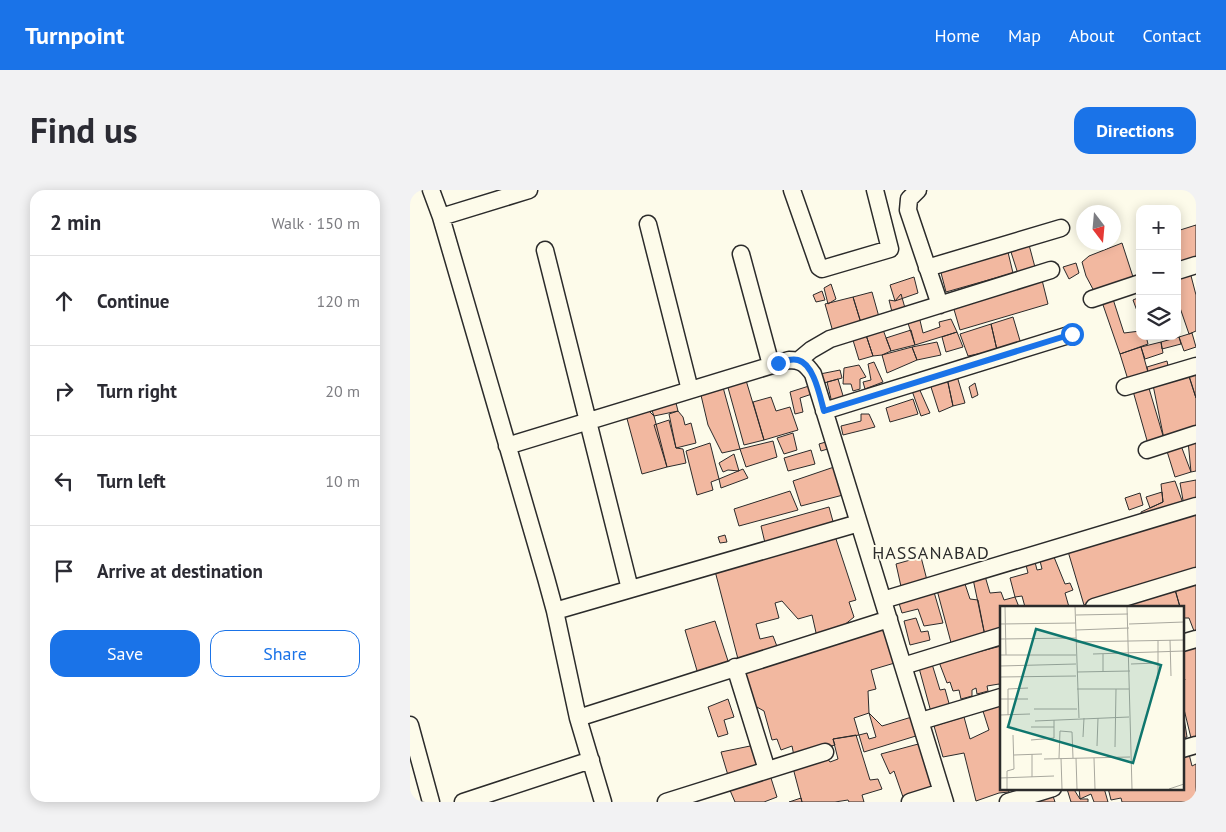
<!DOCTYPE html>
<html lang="en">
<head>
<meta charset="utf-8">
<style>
	:root { --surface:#fff; --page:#f2f2f3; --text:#2b2b33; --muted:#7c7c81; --line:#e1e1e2; --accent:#1a73e8 }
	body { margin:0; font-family:"PT Sans",sans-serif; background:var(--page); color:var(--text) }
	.controls { position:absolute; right:15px; top:15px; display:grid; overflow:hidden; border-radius:10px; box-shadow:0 2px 12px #0003 }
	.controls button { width:45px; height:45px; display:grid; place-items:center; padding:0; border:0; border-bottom:1px solid var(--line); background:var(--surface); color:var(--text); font:25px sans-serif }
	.compass { position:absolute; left:666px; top:15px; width:45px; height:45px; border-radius:50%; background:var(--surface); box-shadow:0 2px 12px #0003; rotate:164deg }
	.stop { position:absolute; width:15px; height:15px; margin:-11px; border:4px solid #1a73e8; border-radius:50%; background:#fff }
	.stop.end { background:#1a73e8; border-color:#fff; box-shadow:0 1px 5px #0008 }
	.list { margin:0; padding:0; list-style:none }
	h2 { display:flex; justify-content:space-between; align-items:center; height:65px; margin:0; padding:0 20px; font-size:21px }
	h2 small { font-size:16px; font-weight:400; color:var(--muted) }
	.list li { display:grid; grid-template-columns:32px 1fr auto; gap:15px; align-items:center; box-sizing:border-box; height:90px; padding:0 20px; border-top:1px solid var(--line) }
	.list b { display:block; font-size:19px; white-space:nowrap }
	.list em { font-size:16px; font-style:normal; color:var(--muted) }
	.actions { display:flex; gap:10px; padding:15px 20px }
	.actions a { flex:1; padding:11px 0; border:1px solid var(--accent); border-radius:15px; text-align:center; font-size:18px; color:var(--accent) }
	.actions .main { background:var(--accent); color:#fff }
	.icon { flex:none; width:28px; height:28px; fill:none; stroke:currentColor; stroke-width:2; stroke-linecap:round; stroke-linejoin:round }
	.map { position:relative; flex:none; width:786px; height:612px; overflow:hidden; border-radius:15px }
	header { display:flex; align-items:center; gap:30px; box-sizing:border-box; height:70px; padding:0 25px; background:var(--accent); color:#fff }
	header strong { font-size:24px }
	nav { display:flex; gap:28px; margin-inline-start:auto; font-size:18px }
	.intro { display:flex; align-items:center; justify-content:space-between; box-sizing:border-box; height:120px; padding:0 30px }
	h1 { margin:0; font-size:35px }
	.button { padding:12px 22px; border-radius:15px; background:var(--accent); color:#fff; font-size:18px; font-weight:700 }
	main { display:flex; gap:30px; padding:0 30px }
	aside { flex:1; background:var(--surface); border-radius:15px; box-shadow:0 2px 12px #0003 }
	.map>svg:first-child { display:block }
	.building { fill:#f2b8a0; stroke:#2b2b2b }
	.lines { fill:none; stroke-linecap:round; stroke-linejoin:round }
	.minor-casing { stroke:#2b2b2b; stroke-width:19 }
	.minor { stroke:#fdfbea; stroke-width:16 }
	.route { stroke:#1a73e8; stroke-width:6 }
	.labels { text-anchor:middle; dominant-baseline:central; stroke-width:4; stroke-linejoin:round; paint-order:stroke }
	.neighbourhood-label { font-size:18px; letter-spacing:1px; fill:#2b2b2b; stroke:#fdfbea }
	.inset-road { fill:none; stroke:#a9a89e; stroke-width:1 }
	.view { fill:#0f766e; fill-opacity:0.15; stroke:#0f766e; stroke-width:2.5 }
	.inset-edge { fill:none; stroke:#2b2b2b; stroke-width:2.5 }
</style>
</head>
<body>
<header>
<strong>Turnpoint</strong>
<nav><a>Home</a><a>Map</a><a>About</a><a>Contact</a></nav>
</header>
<div class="intro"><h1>Find us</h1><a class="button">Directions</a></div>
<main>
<aside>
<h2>2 min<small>Walk · 150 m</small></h2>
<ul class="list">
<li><svg class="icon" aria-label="ahead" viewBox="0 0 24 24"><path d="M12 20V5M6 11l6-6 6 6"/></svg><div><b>Continue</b></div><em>120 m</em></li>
<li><svg class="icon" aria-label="right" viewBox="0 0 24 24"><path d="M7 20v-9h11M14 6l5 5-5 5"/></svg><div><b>Turn right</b></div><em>20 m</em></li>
<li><svg class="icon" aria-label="left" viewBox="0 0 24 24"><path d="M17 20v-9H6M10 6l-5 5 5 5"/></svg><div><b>Turn left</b></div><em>10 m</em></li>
<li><svg class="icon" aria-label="arrive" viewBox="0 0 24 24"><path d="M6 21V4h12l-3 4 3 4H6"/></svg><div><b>Arrive at destination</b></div></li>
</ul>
<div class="actions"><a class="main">Save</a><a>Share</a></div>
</aside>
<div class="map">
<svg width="786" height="612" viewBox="0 0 786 612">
	<rect width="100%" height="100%" fill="#fdfbea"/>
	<path class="building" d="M786 35V71L771 76 767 63V41Z
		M618 51 626 81 609 87 600 59Z
		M712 53 724 90 685 103 676 86 672 72 679 66Z
		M597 58 603 83 536 102 530 79Z
		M666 73 669 83 659 89 653 77Z
		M780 82 786 105V141L779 144 767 109V86Z
		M504 87 508 103 485 111 480 95Z
		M632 90 638 114 550 140 543 116Z
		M421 94 426 109 418 114 414 98Z
		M412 101 415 110 406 112 403 105Z
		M462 102 469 127 451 133 443 107Z
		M491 104 495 118 482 122 479 110 485 111Z
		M702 106 714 143 730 141V146H736L738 154 710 164 692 112Z
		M443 107 451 133 423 142 415 114Z
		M730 107V129L723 110Z
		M508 122 513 143 530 137 529 132 541 129 547 142 505 155 497 130Z
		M603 127 611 154 587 160 581 134Z
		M581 134 587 160 558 166 550 144Z
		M472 137 481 161 472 165 463 166 455 142Z
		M501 140 505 155 481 161 476 148Z
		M455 142 463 166 449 170 442 147Z
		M547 142 553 157 536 162 532 147Z
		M782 143 786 157 774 161 769 147Z
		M769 147 771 154 752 159 751 152Z
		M527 152 531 165 507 170 502 157Z
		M751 152 753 163 735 169 731 157Z
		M502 157 507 170 477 183 472 165Z
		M731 157 739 186 719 193 710 164Z
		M757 171 759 180 739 186 737 177Z
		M464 172 473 192 455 199 453 192 461 190 458 174Z
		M449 175 456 187 450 189V199L443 201 441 194H433L434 178Z
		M430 180 432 188 414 193 410 184Z
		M786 180V208L778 183Z
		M778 183 786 208V239L754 249 743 195Z
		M547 186 555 213 543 216 537 188Z
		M335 187 354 250 334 255 317 194Z
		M537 188 543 216 529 222 520 194Z
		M428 189 434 209 422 213 417 192Z
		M311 190 330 259 312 263 298 235 290 201Z
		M565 193 568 205 562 208 559 197Z
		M738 195 754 249 738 254 723 201Z
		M399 196 402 204 390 208 393 222 385 224 380 202Z
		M508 196 520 223 511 226 501 198Z
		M361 207 366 221 380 217 388 240 354 250 343 212Z
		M265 209 268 221 244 226 241 218Z
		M503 209 508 224 480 232 476 218Z
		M237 219 244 226 257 277 232 284 216 225Z
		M268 221 273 227 275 235 281 233 286 253 266 258 259 224Z
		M451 224H459L465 237 433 245 431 236 451 231Z
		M259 230 266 258 273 259 276 273 257 277 244 235Z
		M383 243 387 260 374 264 367 248Z
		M786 249V281L781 282 778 251Z
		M363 251 367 267 336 277 330 259Z
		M419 251 421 258 411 261 409 254Z
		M300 253 309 289 301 292 303 300 287 305 276 261Z
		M770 253 781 282 765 287 756 258Z
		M401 260 405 274 378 281 374 268Z
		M324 264 329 281 318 280 313 282 309 273Z
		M427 276 433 305 391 316 383 291Z
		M333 279 338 288 311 298 309 289Z
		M786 290V312L774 316 770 293Z
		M765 291 774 316 732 327 731 322 753 312 751 294Z
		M380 301 388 320 329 336 324 319Z
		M752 302 753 312 740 318 736 307Z
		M730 303 733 315 719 320 715 308Z
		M419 317 424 335 355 353 351 336Z
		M786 323V382L674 415 657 358Z
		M424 343 446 410 439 412 444 427 427 441 407 447 402 425 388 429 372 411 365 413 369 428 346 434 350 449 363 446 368 459 328 469 305 381Z
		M315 345 317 352 310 353 308 347Z
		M511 367 518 394 492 401 486 374Z
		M644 367 655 394 660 393 663 400 655 403 659 417H615L612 406 605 407 600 388 618 383 616 375 625 372 627 380 632 379 630 371Z
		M575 386 580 403 591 402 594 410 605 407 609 417H591V441L575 446 563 389Z
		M554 391 560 409 568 410 575 446 543 460 527 400Z
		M786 393V440L784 441 779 428H774L772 417H770L765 400Z
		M765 399 770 417H707Z
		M524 402 533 433 514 436 508 419 492 423 488 410Z
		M506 428 511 442 518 441 520 450 500 455 494 431Z
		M305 431 319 474 288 484 275 440Z
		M480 434 488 472 461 480 466 499 458 501 459 523 444 528 449 545 423 549 425 555 384 566 382 556 371 560 367 549 362 550 354 521 345 516 333 481Z
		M786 452V546L781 548 772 511V490H775L772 481V458Z
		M591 456V497H590L589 494 577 496 578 501 567 504 566 498 562 500V506L551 509 549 500 543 501 540 492 537 493 529 472Z
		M522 474 530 500 535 499 540 517 521 522 509 478Z
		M318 509 324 527 314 530 318 544 308 547 298 517Z
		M591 512V598H598L599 602 589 603 566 611 554 563 533 567 524 536 554 527 560 549 579 540 572 518Z
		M772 515 777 547 772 548Z
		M459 523 472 536 505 526 509 545 454 562 449 545 457 543 459 549 466 547Z
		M446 545 460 590 468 589 472 599 452 605 454 612H439L438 610 425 612H392L383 578 417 568 420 572 428 569 423 549Z
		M512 553 525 595 493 607 484 581 480 584 471 564Z
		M345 555 356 575 320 592 311 562Z
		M779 564 782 576 786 574V612H712L711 608 701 610 698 598H772V566Z
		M360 585 367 607 354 612H325L319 598Z
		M663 598 670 609H678V612H661L657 599Z
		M669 598H694L698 612H684L681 604 670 609Z
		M643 606 645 612H623Z
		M391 608 392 612H379Z"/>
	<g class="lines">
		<g class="minor-casing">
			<path id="minor" d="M21 0 31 27 136 388 145 421 168 528 193 612
				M382 0 409 77 412 79 480 59 465 0
				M508 0 499 9 498 20 530 115
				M31 27 119 0
				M238 34 280 200
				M135 60 220 399
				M331 64 361 175
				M517 78 651 38
				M767 81 786 75
				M682 109 730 93
				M389 170 401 160 420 149 641 80
				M715 197 786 176
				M414 221 662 144
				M97 256 379 170C391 170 396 174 403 184L535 612
				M737 260 786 244
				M473 410 786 316
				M684 417 786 386
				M145 421 449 333
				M772 453 786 449
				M493 476 591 446
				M325 477 357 580
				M168 528 479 429
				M511 531 591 507
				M0 535 21 612
				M772 559 786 555
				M53 612 181 570
				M256 612 415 562
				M500 612 532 602
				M598 612 643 598"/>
		</g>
		<use href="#minor" class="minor"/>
	</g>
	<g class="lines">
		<path class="route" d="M368 173C374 171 381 168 388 170 404 174 410 207 414 221L662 144"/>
	</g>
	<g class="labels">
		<g class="neighbourhood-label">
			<text x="521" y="362">HASSANABAD</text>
		</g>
	</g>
	<g transform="translate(590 416)">
		<rect width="184" height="184" fill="#fdfbea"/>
		<path class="inset-road" d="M5 0 6 49M75 0 79 112M127 0 132 183M76 9 128 8M0 18 76 17M129 18 184 16M76 24 129 22M0 33 76 32M170 34 171 70M76 36 184 34M93 48 184 45M103 48V66M0 49H76M131 58 158 57M0 60 76 58M77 66 130 65M0 71 76 70M158 73V35M77 83H129M1 93H28M34 103H77M0 109 30 108M8 109V83L28 82M35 115 129 111M31 121H54M83 131 84 112M31 134 54 132V114M97 140 98 112M115 141 116 83M14 149 42 148M59 152 60 125 72 126 73 152M61 152 62 183M76 152 77 183M94 152 95 183M44 153 130 151M32 171V148M0 172 54 170M7 183V165L14 163 13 129M169 183 184 178"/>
		<path class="view" d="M36 23 161 59 133 157 8 121Z"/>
		<rect width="184" height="184" class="inset-edge"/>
	</g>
</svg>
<div class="controls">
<button>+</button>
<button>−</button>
<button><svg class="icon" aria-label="layers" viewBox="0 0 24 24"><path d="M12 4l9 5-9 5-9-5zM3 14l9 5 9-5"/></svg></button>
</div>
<svg class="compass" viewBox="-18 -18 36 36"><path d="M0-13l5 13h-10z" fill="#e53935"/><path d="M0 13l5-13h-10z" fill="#7c7c81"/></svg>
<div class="stop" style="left:662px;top:144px"></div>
<div class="stop end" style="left:368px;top:173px"></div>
</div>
</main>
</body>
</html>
